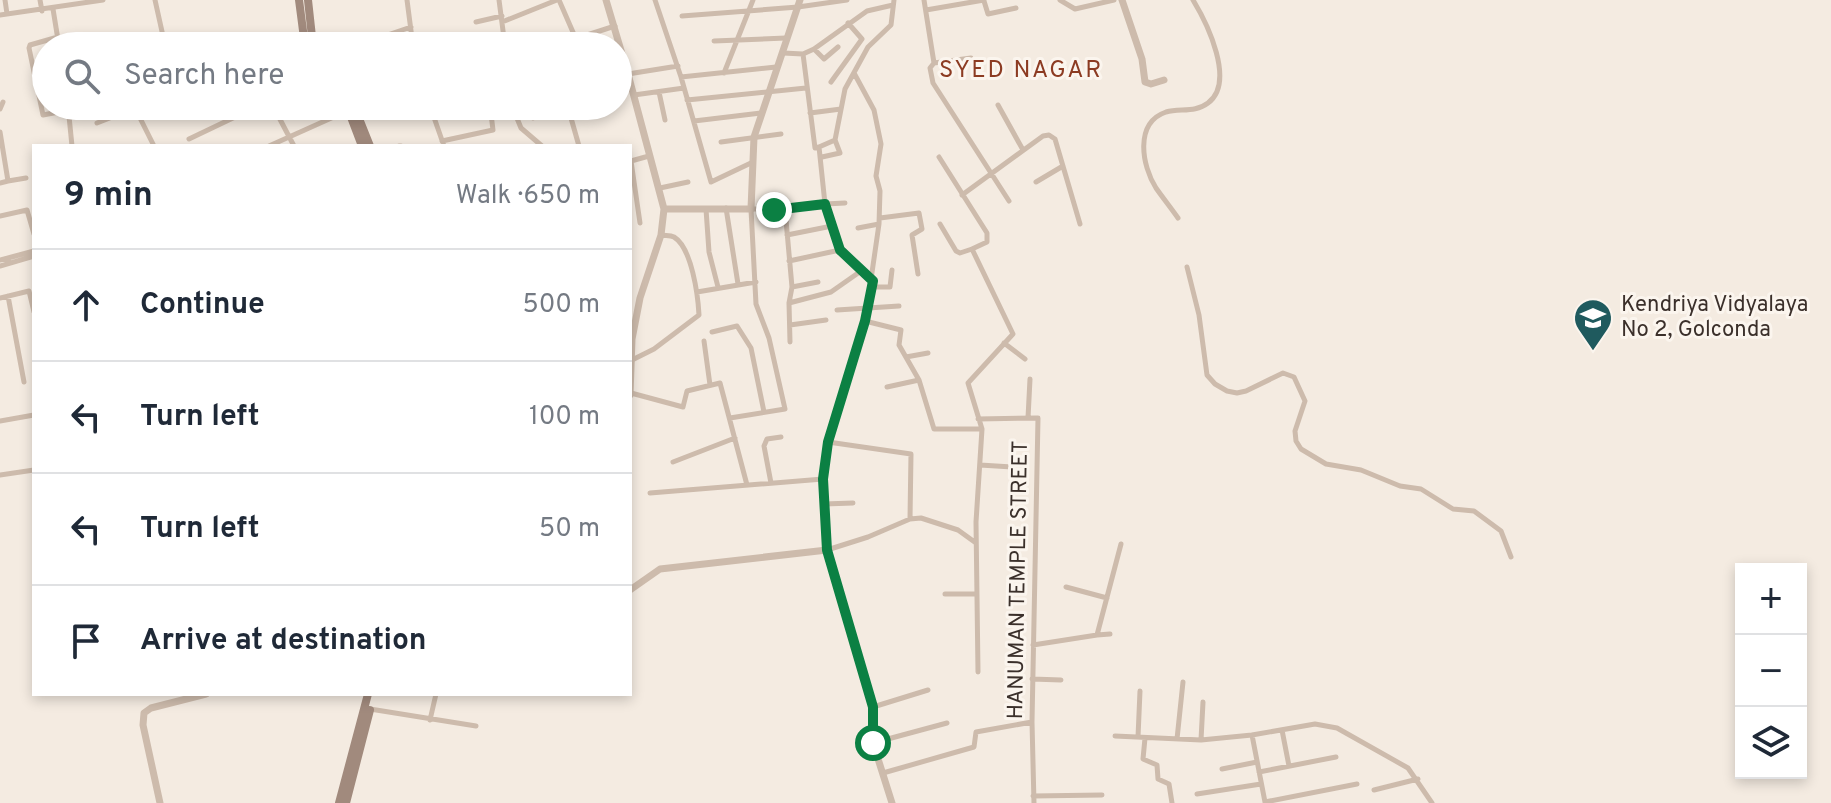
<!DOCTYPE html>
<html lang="en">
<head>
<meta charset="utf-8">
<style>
	:root { --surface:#fff; --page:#f2f2f3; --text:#1f2937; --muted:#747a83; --line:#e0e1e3 }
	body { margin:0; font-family:Overpass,sans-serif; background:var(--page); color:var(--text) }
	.controls { position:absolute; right:24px; bottom:24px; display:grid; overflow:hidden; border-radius:0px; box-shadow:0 4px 12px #0003 }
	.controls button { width:72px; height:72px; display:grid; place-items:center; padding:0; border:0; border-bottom:2px solid var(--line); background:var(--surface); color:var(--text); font:40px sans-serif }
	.stop { position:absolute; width:24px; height:24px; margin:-18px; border:6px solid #0b8043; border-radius:50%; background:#fff }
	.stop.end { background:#0b8043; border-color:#fff; box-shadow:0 2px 8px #0008 }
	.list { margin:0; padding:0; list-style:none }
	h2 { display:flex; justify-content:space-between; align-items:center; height:104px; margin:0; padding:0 32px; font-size:34px }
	h2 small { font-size:26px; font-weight:400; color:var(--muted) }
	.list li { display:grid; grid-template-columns:52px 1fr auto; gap:24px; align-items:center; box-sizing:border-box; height:112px; padding:0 32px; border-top:2px solid var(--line) }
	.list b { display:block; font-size:30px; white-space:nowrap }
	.list em { font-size:26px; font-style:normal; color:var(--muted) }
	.icon { flex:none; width:44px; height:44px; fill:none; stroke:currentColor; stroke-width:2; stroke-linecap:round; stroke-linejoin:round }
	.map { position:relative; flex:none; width:1831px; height:803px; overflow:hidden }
	.search { position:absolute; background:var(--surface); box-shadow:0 4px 12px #0003; left:32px; top:32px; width:600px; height:88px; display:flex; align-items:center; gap:20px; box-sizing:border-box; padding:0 28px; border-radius:44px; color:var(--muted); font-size:30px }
	.panel { position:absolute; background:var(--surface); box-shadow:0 4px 12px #0003; left:32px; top:144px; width:600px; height:552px; border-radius:0px }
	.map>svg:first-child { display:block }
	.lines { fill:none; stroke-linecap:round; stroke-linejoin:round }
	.minor { stroke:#cdbbac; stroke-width:5 }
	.tertiary { stroke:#cdbbac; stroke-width:7 }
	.secondary { stroke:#a18a7d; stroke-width:8 }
	.route { stroke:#0b8043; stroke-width:10 }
	.labels { text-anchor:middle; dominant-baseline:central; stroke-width:6; stroke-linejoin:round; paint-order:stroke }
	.poi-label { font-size:22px; fill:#3b302b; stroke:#fbf5ee; text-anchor:start }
	.street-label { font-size:22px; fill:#3b302b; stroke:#fbf5ee }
	.neighbourhood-label { font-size:24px; letter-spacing:2px; fill:#8c3b22; stroke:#fbf5ee }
</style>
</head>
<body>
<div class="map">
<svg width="1831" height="803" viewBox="0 0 1831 803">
	<rect width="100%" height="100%" fill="#f4ebe1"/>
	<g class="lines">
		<path class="minor" d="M5 0 7 14
			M40 0 42 11
			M407 0 413 46
			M499 0 505 46
			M559 0 579 46
			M655 0 681 77 711 182 753 162
			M924 0 934 63 930 68 933 83 1009 201
			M1060 0 1075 9 1114 0
			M984 1 988 14 1016 8
			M53 9 59 46
			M926 10 984 0
			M0 15 103 0
			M682 16 798 7 847 0
			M476 22 502 16
			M502 22 557 0
			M58 37 30 45 29 48 43 115 69 110
			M714 41 786 38
			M141 46 163 36 155 0
			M255 46 303 34
			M344 46 367 42 411 27
			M553 46 615 26
			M814 49 824 59 838 47
			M783 53 803 54 814 49 867 11 893 5
			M934 63 971 58
			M724 73 753 0
			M854 73 874 110 881 144 876 176 880 191 879 224 865 321 828 442 823 479 827 550 868 537 910 519 921 518 958 530 976 543
			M628 74 678 66
			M681 77 776 67
			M831 82 862 39 848 23
			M659 92 665 120
			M634 95 684 88
			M687 100 806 88
			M998 105 1023 150
			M68 106 72 146
			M134 106 154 146
			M273 106 294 146
			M430 106 444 146
			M512 106 521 128 542 146
			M0 109 3 102
			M810 113 841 109
			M533 118 567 106
			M571 118 579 146
			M694 121 761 113
			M97 123 135 108
			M0 132 8 181 0 183
			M189 139 258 106
			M442 141 493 130 490 106
			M721 142 781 134
			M269 146 347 111
			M399 146H401
			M819 147 835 140 845 89 868 47 891 25 894 0
			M822 157 840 153 835 140
			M939 157 987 233V242L972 249 1013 334 968 383 982 429 976 522 978 672
			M631 161 640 223
			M631 161 649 156
			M8 181 26 178
			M1036 182 1063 166
			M660 188 688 182
			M962 195 1043 136 1049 135 1055 139 1080 224
			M845 203 825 204 840 250 872 280
			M726 208 738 284
			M706 209 709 252 718 287
			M785 209 792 287 789 303 790 342
			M0 216 27 210 34 234
			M880 218 919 213 922 229 912 235 918 274
			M1178 218C1171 208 1163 198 1156 188 1142 166 1134 123 1166 112 1180 108 1195 113 1208 103 1236 82 1207 23 1193 0
			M940 224 956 251 960 253 972 249
			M858 228 879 224
			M787 235 832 226
			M0 260 8 258
			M789 261 840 250
			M9 263 8 258 34 251
			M0 266 34 256
			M1187 267 1199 315 1207 375 1215 384 1227 391 1237 393 1246 391 1283 373 1294 377 1305 401 1295 431 1296 441 1301 449 1326 464 1361 470 1400 486 1421 489 1453 509 1474 511 1501 531 1511 557
			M792 287 818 282
			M872 287H890L892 270
			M697 292 756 282
			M8 296 24 382
			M0 298 29 291 34 312
			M789 303 831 292 861 271
			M837 310 899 306
			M865 321 901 330 899 345 919 380 934 429H982
			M790 325 826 320
			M712 332 737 326 751 348 764 412
			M704 341 710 385
			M1004 343 1025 359
			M906 357 928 353
			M632 360 654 349 699 315C698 296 692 248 674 237 670 235 665 236 661 235
			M887 387 919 380
			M631 393 683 407 687 391 720 383 747 485
			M730 418 785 409 769 338 756 304 751 209H785L825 204 819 147 815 148 803 54
			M1028 418 1030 379
			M978 419 1038 418 1032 722 1034 803
			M0 421 34 415
			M828 442 911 454 910 519
			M673 462 735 438
			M980 465 1012 467
			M0 475 34 470
			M771 483 764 446 767 439 781 437
			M650 493 823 479
			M824 504 853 503
			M1066 587 1107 598
			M945 594H977
			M1097 635 1110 634
			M1033 645 1097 635 1121 544
			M1032 679 1061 680
			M1203 702 1201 740 1252 735 1315 724 1337 728 1408 768 1432 803
			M873 707 928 690
			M370 709 476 726
			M430 720 436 694
			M1282 730 1289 766
			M1252 735 1265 802
			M1115 736 1201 740
			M1138 737 1140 691
			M1145 738 1143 759 1157 765 1158 779 1169 784 1172 803
			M1177 739 1183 682
			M873 743 947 723
			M1222 769 1257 762
			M1259 772 1336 757
			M883 773 974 747 976 732 1032 722
			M1374 790 1418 779
			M1197 794 1261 784
			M1033 796 1102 795
			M1265 802 1357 784"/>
		<path class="tertiary" d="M606 0 628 74 664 209 661 235 640 298 632 339 630 395
			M1122 0 1142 59 1145 82 1151 84 1164 80
			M664 209H751L754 137 800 0
			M630 590 660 569 827 550 873 707V743L892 803
			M160 803 143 725 144 713 151 708 206 694"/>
		<path class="secondary" d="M299 0 305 46
			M308 0 313 46
			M343 106 351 117 362 146
			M352 106 358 116 370 146
			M339 803 368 694
			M346 803 370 710"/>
	</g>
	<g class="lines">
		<path class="route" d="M774 210 825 204 840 250 873 281 865 321 828 442 823 479 827 550 873 707V743"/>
	</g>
	<defs>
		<g id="school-pin" transform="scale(2)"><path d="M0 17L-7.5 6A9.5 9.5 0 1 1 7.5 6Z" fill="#1f5a5e" stroke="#fbf5ee"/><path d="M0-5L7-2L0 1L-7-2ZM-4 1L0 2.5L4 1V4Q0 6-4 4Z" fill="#fff"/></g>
	</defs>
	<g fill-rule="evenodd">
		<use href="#school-pin" x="1593" y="318"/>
	</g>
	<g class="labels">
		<g class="poi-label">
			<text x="1621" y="305">Kendriya Vidyalaya<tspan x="1621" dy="25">No 2, Golconda</tspan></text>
		</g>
		<g class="street-label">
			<text transform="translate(1019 580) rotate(-89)">HANUMAN TEMPLE STREET</text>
		</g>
		<g class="neighbourhood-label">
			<text x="1021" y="71">SYED NAGAR</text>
		</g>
	</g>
</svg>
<div class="controls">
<button>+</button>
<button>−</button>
<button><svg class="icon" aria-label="layers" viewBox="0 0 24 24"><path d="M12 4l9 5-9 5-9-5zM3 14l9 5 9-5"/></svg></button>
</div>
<div class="stop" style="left:873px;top:743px"></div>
<div class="stop end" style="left:774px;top:210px"></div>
<div class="search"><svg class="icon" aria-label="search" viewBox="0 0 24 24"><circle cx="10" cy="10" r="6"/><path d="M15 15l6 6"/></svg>Search here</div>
<section class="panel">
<h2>9 min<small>Walk · 650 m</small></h2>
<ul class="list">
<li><svg class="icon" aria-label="ahead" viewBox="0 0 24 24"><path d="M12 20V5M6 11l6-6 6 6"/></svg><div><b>Continue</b></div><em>500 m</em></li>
<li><svg class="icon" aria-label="left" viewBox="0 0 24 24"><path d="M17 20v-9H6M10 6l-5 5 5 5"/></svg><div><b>Turn left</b></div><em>100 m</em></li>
<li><svg class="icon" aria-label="left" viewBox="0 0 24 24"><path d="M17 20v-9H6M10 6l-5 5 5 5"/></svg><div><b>Turn left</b></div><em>50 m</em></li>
<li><svg class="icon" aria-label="arrive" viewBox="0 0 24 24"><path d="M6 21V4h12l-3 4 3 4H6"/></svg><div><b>Arrive at destination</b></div></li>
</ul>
</section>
</div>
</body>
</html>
